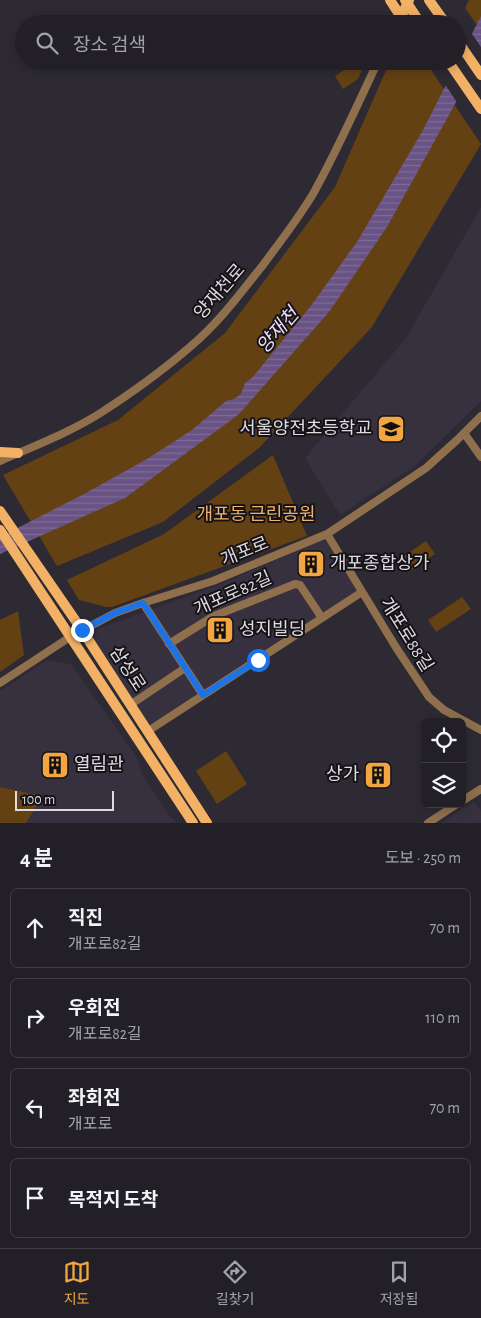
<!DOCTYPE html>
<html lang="ko">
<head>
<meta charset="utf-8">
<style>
	:root { --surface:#222026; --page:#2a282e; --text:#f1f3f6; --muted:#a2a3a7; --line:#3f3e43; --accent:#f2a541 }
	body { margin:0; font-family:"Alegreya Sans","Noto Sans KR",sans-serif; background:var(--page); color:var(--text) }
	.controls { position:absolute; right:15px; bottom:15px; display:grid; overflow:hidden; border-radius:8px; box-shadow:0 2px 12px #0003 }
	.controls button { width:45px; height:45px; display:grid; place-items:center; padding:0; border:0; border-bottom:1px solid var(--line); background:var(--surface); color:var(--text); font:25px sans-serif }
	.scale { position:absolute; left:15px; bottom:12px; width:99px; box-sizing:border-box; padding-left:5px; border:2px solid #dddae0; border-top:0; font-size:14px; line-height:18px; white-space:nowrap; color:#dddae0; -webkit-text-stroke:4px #151317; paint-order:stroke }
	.stop { position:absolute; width:15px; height:15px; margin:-11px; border:4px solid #1a73e8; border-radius:50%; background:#fff }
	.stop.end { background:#1a73e8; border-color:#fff; box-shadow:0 1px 5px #0008 }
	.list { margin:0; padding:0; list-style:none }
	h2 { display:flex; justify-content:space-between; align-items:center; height:65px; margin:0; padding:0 20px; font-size:21px }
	h2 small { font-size:16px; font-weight:400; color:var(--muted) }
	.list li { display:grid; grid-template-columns:32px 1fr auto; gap:15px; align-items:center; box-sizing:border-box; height:80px; margin:0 10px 10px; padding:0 10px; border:1px solid var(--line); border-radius:8px }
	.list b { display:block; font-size:19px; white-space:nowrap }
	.list p { margin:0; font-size:16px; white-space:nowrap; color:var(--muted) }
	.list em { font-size:16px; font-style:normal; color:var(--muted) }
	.icon { flex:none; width:28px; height:28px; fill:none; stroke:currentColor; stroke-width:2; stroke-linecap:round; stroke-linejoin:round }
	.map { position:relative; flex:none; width:481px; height:823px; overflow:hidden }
	.search { position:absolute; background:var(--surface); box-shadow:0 2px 12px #0003; left:15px; right:15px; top:15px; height:55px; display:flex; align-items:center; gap:12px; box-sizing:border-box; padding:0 18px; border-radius:28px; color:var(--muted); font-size:19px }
	.sheet { height:425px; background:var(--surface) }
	nav { display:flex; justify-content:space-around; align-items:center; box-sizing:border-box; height:70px; border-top:1px solid var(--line); background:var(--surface); font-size:14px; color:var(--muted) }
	nav a { display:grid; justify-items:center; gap:2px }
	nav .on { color:var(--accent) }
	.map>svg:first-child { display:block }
	.built { fill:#36303f }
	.green { fill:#644113 }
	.water { fill:url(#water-rules) }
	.pier { fill:#2d2a33 }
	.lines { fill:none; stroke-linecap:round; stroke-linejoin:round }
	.minor { stroke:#8f6f4c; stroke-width:8 }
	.major { stroke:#f3b165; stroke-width:10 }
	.major-bridge { stroke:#f3b165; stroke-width:10 }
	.route { stroke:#1a73e8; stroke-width:6 }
	.labels { text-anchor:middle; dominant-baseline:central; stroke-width:4; stroke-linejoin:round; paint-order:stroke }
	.street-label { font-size:18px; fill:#dddae0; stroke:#151317 }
	.poi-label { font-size:18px; fill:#dddae0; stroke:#151317; text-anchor:start }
	.park-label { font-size:18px; fill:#eeb16c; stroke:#151317 }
	.water-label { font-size:19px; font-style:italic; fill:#eaddfd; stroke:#151317 }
</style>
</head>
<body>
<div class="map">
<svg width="481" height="823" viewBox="0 0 481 823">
	<defs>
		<pattern id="water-rules" width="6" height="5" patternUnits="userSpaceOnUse" patternTransform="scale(1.25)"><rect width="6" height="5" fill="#695385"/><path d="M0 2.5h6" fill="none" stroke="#7e6b96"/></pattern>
	</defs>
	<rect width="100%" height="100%" fill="#2d2a33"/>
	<path class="built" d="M481 207V401L416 465 340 515 305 458 406 338Z
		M327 538 360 593 150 727 86 633 221 584Z
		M47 660 71 664 136 756 142 774 161 803 170 816 178 823H26L43 796 0 787V691Z
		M474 801 481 811V823H441Z"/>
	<path class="green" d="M469 0H481V31L465 8Z
		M339 61H363L365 63 358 79 343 89 335 76 344 70Z
		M390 61H425L481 144 372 327 259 448 163 522 57 566 3 475 118 420 225 333 335 187Z
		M273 455 307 536 112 607H106L79 600 67 580 164 534Z
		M426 541 435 554 410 571 401 558Z
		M462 597 471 609 436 632 428 620Z
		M18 611 24 655 0 672V620Z
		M226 751 247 784 217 804 196 771Z
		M0 787 43 796 26 823H0Z"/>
	<path class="water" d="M481 16V57L387 227 329 312 238 415 125 498 0 554V537L84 494 147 459 192 430 226 401 234 399 241 394 245 383 252 378 310 307 357 242 423 130Z"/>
	<path class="pier" d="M470 31 481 47V62L458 104 444 83 455 61H457V56Z"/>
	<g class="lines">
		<path class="minor" d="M464 433 481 457
			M0 461C34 446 71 432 102 412 136 390 169 366 199 339 223 317 243 290 263 265 280 242 298 219 313 194 337 151 357 106 378 61
			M327 534 397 649 429 697 444 710 481 730
			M143 603 203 695
			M169 644 214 616 295 584 300 585 322 618
			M0 683 70 637 115 613 143 603 213 581 327 534 426 468 457 440 481 416
			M130 705 185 668
			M148 731 362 592
			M462 801 481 789
			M428 823 457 804"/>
		<path class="major" d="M390 0 401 17 409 0
			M429 0 446 24
			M457 40 481 75
			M448 61 481 109
			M0 452 18 453
			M0 511 82 630 207 823
			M0 530 193 823"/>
		<path class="major-bridge" d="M405 0 421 24"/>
	</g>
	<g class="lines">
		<path class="route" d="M82 630 115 613 143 603 203 695 258 660"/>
	</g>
	<defs>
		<g id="school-square" transform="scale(1.4375)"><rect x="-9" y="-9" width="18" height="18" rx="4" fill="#f2a541" stroke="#151317"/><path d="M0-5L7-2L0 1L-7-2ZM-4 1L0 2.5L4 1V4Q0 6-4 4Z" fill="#111"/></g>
		<g id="building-square" transform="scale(1.4375)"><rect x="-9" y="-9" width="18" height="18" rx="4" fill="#f2a541" stroke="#151317"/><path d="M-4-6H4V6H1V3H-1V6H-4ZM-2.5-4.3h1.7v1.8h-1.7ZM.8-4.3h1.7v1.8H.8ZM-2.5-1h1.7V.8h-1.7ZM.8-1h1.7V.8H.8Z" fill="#111"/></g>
	</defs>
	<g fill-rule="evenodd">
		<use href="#school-square" x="391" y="429"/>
		<use href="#building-square" x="311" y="564"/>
		<use href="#building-square" x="220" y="630"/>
		<use href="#building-square" x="55" y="765"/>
		<use href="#building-square" x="378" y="775"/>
	</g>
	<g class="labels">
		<g class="street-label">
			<text transform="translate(220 292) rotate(-49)">양재천로</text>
			<text transform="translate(245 552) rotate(-22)">개포로</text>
			<text transform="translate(233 594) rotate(-24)">개포로82길</text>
			<text transform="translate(406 635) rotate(58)">개포로88길</text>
			<text transform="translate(127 669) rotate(57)">삼성로</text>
		</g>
		<g class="poi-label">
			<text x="372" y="429" text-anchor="end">서울양전초등학교</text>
			<text x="330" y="564">개포종합상가</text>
			<text x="239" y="630">성지빌딩</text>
			<text x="74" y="765">열림관</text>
			<text x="359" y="775" text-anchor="end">상가</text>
		</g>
		<g class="park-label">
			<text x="256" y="515">개포동 근린공원</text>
		</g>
		<g class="water-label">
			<text transform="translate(278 331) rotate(-49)">양재천</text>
		</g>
	</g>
</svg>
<div class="controls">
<button><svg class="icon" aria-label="locate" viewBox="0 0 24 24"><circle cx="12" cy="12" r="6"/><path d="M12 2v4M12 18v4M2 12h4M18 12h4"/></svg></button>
<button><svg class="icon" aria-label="layers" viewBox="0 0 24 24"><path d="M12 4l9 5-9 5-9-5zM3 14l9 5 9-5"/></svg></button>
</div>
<div class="scale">100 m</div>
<div class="stop" style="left:258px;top:660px"></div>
<div class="stop end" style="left:82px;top:630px"></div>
<div class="search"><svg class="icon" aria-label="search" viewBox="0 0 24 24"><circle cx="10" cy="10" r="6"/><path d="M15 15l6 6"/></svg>장소 검색</div>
</div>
<section class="sheet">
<h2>4 분<small>도보 · 250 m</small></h2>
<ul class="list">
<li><svg class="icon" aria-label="ahead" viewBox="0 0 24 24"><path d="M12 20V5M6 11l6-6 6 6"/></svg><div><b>직진</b><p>개포로82길</p></div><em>70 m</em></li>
<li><svg class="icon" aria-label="right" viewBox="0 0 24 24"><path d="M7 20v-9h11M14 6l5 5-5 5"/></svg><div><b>우회전</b><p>개포로82길</p></div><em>110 m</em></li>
<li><svg class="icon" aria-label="left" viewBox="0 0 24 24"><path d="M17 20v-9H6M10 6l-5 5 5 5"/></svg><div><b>좌회전</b><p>개포로</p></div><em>70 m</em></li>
<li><svg class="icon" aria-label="arrive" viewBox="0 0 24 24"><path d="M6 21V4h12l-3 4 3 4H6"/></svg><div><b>목적지 도착</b></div></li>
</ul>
</section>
<nav>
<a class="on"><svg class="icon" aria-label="map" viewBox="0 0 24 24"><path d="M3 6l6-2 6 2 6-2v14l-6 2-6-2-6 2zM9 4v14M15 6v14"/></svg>지도</a>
<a><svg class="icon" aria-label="directions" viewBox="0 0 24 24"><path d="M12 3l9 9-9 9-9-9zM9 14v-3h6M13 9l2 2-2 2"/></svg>길찾기</a>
<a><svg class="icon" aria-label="saved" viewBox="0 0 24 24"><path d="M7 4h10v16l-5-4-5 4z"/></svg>저장됨</a>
</nav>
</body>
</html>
